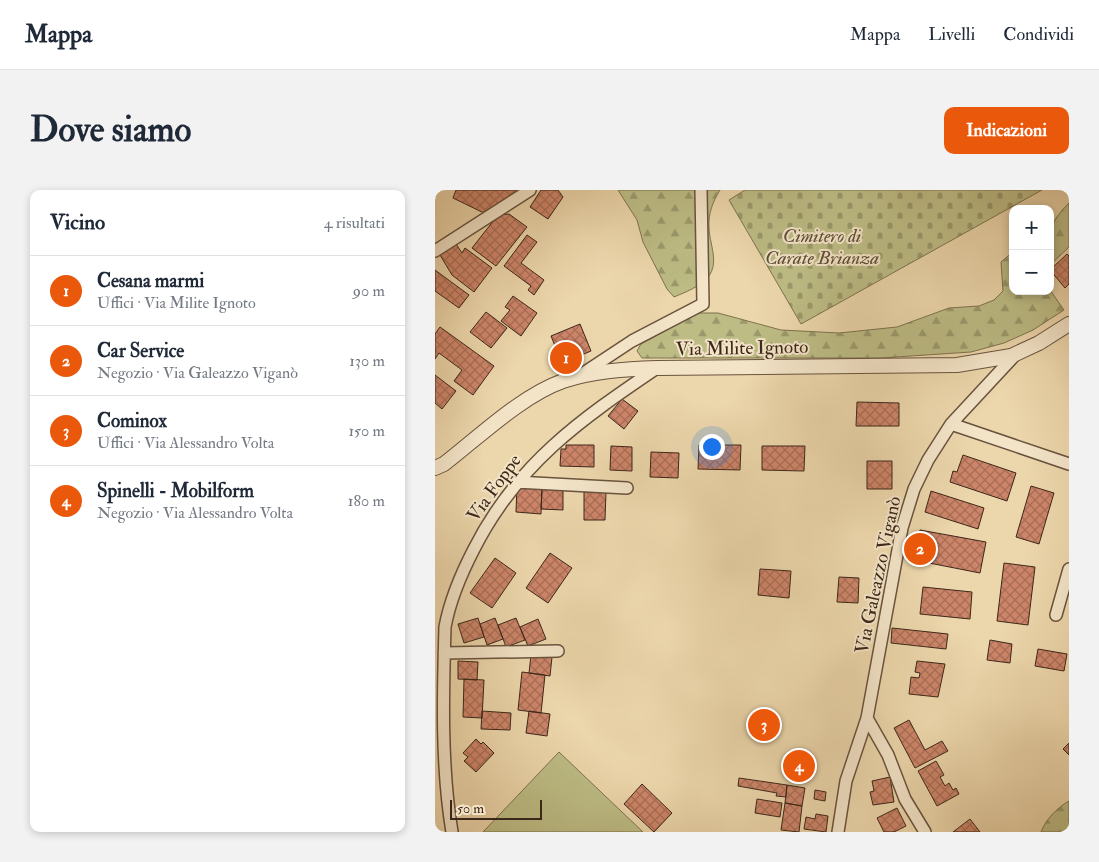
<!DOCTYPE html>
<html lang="it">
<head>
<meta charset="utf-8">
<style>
	:root { --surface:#fff; --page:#f2f2f3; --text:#1f2937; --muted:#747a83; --line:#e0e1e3; --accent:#ea580c }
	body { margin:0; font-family:"IM FELL Double Pica",serif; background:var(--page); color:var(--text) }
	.controls { position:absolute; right:15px; top:15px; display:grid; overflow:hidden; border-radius:10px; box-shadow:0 2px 8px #0003 }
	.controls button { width:45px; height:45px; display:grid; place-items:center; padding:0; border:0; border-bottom:1px solid var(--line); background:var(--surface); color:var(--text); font:25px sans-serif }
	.scale { position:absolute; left:15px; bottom:12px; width:92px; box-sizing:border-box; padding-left:5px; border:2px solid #3d2719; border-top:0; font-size:14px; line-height:18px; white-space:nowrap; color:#3d2719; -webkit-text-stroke:4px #f3e4c8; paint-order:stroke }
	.you { position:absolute; left:276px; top:256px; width:18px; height:18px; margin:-12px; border:4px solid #fff; border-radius:50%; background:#1a73e8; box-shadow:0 0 0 8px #1a73e833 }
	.badge { display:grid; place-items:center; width:32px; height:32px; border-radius:50%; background:var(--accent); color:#fff; font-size:16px; font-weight:700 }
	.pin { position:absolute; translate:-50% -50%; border:2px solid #fff; box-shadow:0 1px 5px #0006 }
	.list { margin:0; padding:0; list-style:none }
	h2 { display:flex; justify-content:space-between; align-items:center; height:65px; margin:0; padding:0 20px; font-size:21px }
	h2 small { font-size:16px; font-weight:400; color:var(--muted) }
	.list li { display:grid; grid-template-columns:32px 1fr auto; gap:15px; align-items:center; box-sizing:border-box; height:70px; padding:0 20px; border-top:1px solid var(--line) }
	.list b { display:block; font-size:19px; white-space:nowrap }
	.list p { margin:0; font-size:16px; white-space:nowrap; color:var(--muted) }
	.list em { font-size:16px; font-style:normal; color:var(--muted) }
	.map { position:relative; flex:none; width:634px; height:642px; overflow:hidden; border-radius:10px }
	header { display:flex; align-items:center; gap:30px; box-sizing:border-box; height:70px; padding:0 25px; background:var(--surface); border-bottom:1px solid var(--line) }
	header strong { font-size:24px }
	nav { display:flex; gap:28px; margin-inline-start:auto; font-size:18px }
	.intro { display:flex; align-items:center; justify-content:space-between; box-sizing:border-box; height:120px; padding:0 30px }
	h1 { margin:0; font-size:35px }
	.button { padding:12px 22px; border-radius:10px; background:var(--accent); color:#fff; font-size:18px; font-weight:700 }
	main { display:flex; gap:30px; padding:0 30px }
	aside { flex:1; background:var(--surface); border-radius:10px; box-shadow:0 2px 8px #0003 }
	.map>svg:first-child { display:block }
	.grass { fill:#bdbc85; stroke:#7d724f }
	.forest { fill:url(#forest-firs); stroke:#7d724f }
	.cemetery { fill:url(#cemetery-stones); stroke:#7d724f }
	.building { fill:url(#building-cross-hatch); stroke:#3d2719 }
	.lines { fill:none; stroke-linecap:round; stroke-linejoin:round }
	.minor-casing { stroke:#69533e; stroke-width:14 }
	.tertiary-casing { stroke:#69533e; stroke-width:16 }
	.minor { stroke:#f3e4c8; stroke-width:11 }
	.tertiary { stroke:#f3e4c8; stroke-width:14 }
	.labels { text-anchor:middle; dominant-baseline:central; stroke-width:4; stroke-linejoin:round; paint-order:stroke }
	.park-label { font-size:19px; font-style:italic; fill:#5d4c34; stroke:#f3e4c8 }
	.street-label { font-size:19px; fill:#3d2719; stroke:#f3e4c8 }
</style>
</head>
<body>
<header>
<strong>Mappa</strong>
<nav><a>Mappa</a><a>Livelli</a><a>Condividi</a></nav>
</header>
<div class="intro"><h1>Dove siamo</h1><a class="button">Indicazioni</a></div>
<main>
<aside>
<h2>Vicino<small>4 risultati</small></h2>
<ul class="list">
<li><span class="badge">1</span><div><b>Cesana marmi</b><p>Uffici · Via Milite Ignoto</p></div><em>90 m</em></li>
<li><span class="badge">2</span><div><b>Car Service</b><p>Negozio · Via Galeazzo Viganò</p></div><em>130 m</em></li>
<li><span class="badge">3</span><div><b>Cominox</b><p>Uffici · Via Alessandro Volta</p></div><em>150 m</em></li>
<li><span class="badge">4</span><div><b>Spinelli - Mobilform</b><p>Negozio · Via Alessandro Volta</p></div><em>180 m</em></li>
</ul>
</aside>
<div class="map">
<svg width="634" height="642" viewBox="0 0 634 642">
	<defs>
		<pattern id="forest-firs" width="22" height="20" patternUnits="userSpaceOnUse" patternTransform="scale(1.25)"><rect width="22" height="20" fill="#bdbc85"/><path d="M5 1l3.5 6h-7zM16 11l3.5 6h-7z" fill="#9b996c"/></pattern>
		<pattern id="cemetery-stones" width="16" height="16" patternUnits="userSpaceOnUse" patternTransform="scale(1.25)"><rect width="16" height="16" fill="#bdbc85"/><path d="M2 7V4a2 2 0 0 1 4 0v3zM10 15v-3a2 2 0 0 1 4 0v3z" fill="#9b996c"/></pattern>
		<pattern id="building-cross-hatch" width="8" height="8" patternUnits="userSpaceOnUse" patternTransform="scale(1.25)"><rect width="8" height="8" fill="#cd8569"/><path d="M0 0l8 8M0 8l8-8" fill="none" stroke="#a86d56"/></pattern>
	</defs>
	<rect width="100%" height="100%" fill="#ecd6ab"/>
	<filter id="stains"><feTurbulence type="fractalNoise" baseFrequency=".004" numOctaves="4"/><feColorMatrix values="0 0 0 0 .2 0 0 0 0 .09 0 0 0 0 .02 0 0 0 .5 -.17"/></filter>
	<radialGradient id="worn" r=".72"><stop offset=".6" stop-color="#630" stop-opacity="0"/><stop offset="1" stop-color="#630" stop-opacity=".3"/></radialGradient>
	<path class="grass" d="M124 562 208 642H48Z"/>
	<path class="forest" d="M183 0H285C278 11 273 24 274 37 274 53 285 73 273 87 264 97 251 102 239 107L232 99 208 52 202 30Z
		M634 13V57L615 75C615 44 611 36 634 13Z
		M578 62V101L615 100 629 120 598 140 569 153 536 162 446 168H207L202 161 206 154 263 123H283L346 140 404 143 462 137 514 118 544 116 559 110 568 101 566 72Z
		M634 611V638L630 642H606C611 629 622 618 634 611Z"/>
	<path class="cemetery" d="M310 0H607L366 134 294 10Z"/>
	<path class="building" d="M21 0H87L51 24 18 8Z
		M106 0H123L128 7 113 29 95 17Z
		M74 24 92 37 61 76 37 58 63 25Z
		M92 45 102 52 86 73 109 90 99 105 93 100 96 96 69 76Z
		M21 54 27 63 30 58 57 78 39 102 17 85 5 65Z
		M632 64 634 66V94L630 98 615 80Z
		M0 80 34 105 24 118 0 101Z
		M78 106 102 123 86 146 66 131 75 120 70 117Z
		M51 122 72 138 56 158 35 142Z
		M145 134 156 161 127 173 116 146Z
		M5 137 59 176 38 205 19 191 27 180 4 163 0 169V144Z
		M0 185 21 201 7 219 0 213Z
		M187 209 203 221 189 239 173 226Z
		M422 212 464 213V236H421Z
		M131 255H159V277L125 276 126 259H131Z
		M264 255H306L305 280 263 279Z
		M176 256 197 257V281L175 280Z
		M327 256H370L369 281 327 280Z
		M216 262 244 263 243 288 215 287Z
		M528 265 581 283 572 311 515 292 518 281 522 282Z
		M432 271H457V299H432Z
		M82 296 107 298 106 324 81 322Z
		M596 296 619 303 604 354 581 347Z
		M107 298 128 299V320L106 319Z
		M496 301 549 318 543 339 490 322Z
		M149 302H171L170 330H149Z
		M485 340 551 352 545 383 479 370Z
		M115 363 137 378 113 413 91 398Z
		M60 368 81 383 57 418 35 403Z
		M569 373 600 377 593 435 562 431Z
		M325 379 356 381 354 408 323 405Z
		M404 387 424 388 423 413 402 412Z
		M488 397 537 402 535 429 485 424Z
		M43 428 49 447 29 453 23 434Z
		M60 428 68 449 52 455 45 434Z
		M81 428 90 450 71 457 63 435Z
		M103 429 111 449 93 456 85 437Z
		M457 438 513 444 511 459 456 453Z
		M555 450 577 454 575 473 552 470Z
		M603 459 632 464 629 481 600 476Z
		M96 465 117 467 115 486 94 483Z
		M23 471 43 472 42 490 23 489Z
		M482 471 510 474 503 507 474 504 476 487 484 488 485 483 480 482Z
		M87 482 110 485 106 523 83 520Z
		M29 489 49 490 47 528 28 527Z
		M47 521 76 523 75 540 46 539Z
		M94 521 115 524 112 546 91 543Z
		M474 530 490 560 507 551 513 561 480 578 459 538Z
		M41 549 46 554 48 552 59 563 41 582 29 571 33 567 28 563Z
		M634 553V565L628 559Z
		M501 571 509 585 505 587 510 596 514 593 518 600 521 598 524 604 502 616 483 581Z
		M455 587 459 612 438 615 435 602 439 601 437 591Z
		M304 588 352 595 351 607 341 606 342 603 303 596Z
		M207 594 237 623 219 642 189 614Z
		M352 595 370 598 367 616 350 613Z
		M380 600 391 602 390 611 379 609Z
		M322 609 347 613 345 627 320 623Z
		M350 613 367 616 364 642 346 640Z
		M462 618 471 636 459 642H449L442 628Z
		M381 624 393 626 391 642 369 639 371 627 380 629Z
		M535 629 545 642H518Z"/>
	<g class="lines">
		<g class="minor-casing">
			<path id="minor" d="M0 61 95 0
				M147 184 197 151 268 114 266 0
				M516 234 634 274
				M81 292 192 298
				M621 425 634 379
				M9 463 123 461
				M432 528 467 338 479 299 493 270 516 234 581 164
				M17 642C6 576 8 504 10 437 15 410 26 384 39 359 82 274 145 230 222 178
				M403 642 411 591 432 528 453 565 470 609 490 642"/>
		</g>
		<g class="tertiary-casing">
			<path id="tertiary" d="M0 278 9 274C44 247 86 206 128 191 158 181 191 179 222 178L522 175 576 166 604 153 634 134"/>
		</g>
		<use href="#minor" class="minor"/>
		<use href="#tertiary" class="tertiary"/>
	</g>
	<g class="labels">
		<g class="park-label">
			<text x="387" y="46">Cimitero di<tspan x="387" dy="22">Carate Brianza</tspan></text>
		</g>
		<g class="street-label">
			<text transform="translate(307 158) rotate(-1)">Via Milite Ignoto</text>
			<text transform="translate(59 298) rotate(-54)">Via Foppe</text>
			<text transform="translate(443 385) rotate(-78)">Via Galeazzo Viganò</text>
		</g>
	</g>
	<rect width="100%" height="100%" filter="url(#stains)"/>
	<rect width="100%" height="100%" fill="url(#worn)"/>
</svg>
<div class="controls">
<button>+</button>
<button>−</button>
</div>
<div class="scale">50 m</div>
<div class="you"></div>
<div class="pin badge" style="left:131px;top:168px">1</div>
<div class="pin badge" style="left:485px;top:359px">2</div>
<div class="pin badge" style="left:329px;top:535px">3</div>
<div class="pin badge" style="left:364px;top:576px">4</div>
</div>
</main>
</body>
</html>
